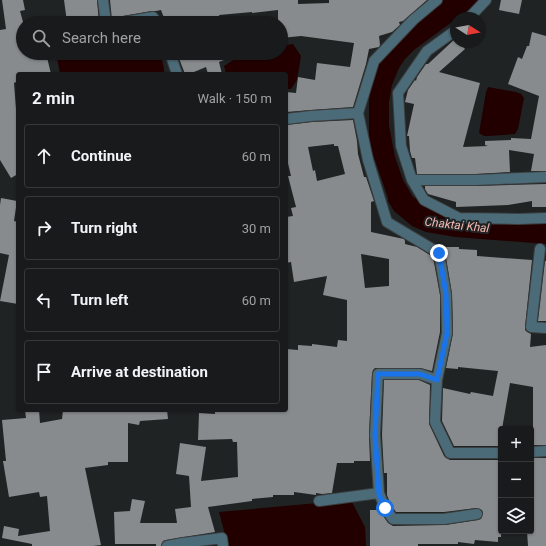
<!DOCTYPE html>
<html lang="en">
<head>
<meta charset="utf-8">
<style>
	:root { --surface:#181a1b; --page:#252728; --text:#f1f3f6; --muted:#9fa1a3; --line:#36383a }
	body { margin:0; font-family:Roboto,sans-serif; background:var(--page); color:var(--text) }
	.controls { position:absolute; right:12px; bottom:12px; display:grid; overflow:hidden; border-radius:4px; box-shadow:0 1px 3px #0004 }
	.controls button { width:36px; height:36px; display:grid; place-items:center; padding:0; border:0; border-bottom:1px solid var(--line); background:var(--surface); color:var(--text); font:20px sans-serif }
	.compass { position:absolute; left:450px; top:12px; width:36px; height:36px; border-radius:50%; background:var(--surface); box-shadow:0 1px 3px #0004; rotate:101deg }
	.stop { position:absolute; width:12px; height:12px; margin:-9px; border:3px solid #1a73e8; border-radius:50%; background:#fff }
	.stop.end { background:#1a73e8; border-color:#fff; box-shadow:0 1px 4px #0008 }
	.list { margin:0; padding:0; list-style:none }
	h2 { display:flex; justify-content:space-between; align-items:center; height:52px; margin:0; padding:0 16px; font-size:17px }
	h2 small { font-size:13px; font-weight:400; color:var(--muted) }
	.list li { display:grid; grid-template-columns:26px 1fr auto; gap:12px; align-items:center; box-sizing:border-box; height:64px; margin:0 8px 8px; padding:0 8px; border:1px solid var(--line); border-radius:4px }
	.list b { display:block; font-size:15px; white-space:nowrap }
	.list em { font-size:13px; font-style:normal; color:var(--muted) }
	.icon { flex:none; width:22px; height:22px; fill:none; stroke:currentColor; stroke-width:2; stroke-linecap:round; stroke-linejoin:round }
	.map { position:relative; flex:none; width:546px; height:546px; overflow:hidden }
	.search { position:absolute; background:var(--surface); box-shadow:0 1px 3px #0004; left:16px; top:16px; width:272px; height:44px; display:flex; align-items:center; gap:10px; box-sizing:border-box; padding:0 14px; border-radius:22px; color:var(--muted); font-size:15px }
	.panel { position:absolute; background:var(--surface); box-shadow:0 1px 3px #0004; left:16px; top:72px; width:272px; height:340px; border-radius:4px }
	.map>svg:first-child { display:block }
	.water { fill:#200 }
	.building { fill:#888b8d; fill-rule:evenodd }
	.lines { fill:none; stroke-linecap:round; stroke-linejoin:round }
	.street-casing { stroke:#3b3e3f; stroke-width:12 }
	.street { stroke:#4c6b78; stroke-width:10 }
	.route { stroke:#1a73e8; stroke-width:5 }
	.labels { text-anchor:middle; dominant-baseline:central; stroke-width:4; stroke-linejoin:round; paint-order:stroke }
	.water-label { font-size:12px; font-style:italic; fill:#f5b8b1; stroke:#202324 }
</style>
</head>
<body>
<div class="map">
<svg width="546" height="546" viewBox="0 0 546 546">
	<rect width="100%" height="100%" fill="#202324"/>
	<path class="water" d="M442 0H479C472 6 464 15 456 18V19L414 50 405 59 399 68 392 85 389 102V125L395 157 403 180 413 197 443 214 495 221 538 224 546 223V244L455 237 426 232 412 226 394 211 388 201V198L369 143V100L373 78 382 56 398 39Z
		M293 44 301 56 297 80 291 89H286V74H226L224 66 238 57 237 53H281V46Z
		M56 53H160L164 68V74H60Z
		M488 87 516 92 521 94 524 98 518 129 515 134 489 136H484L479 133 486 92Z
		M351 500 365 527 366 546H228L219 512Z"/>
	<path class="building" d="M2 0H23L25 10 20 11 23 22V53H46L51 74H18V81L14 83 16 109H18V174L11 178 0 160V30L6 29Z
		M64 0H97L99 23H74V21L67 22Z
		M110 0H298V4L329 3V0H427L403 21 399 22 400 25 392 32 379 36 380 45 379 47 369 49 366 64 353 107 311 110 286 112V92L296 93 298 77 315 80 317 63 350 67 354 43 301 36 281 38V23H278V10L252 13V12L219 15 221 23H166L161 10 156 11H152L117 17 114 18 112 20Z
		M501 0H522L519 14 499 10Z
		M532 32 546 36V171H531L534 154 509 150 510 172 476 174H417L415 158H412L410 151 409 136H407L414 104 405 102 408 90 415 80 416 81 417 77 426 64H428L456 38V42H459L465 49 439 72 480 83 463 147 488 146 485 145V141L511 140V138L531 139 539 96 508 84 518 57 522 59 527 46H529Z
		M177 53H241L219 62 222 74H208L206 67 189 74H185Z
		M353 120 357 141 358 154 364 177H366L374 201 371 202V232L404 239 405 241V244L417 247 433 257 440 295V332L432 371 420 368H375L373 370 372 374 369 435 370 461H354V463H337L332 493 322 494 316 493V495L294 492V495H273V497L252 499V501L208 507 215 532 166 540 163 541 161 546H156V544H115L114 512 130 511 132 499 145 501 140 523H177L175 509 191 507 189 476 176 474 180 443 206 447 201 481 238 477 237 442H233L232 439 198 440 199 413 215 414V410H286V349L298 350V345L312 346V344L337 347 338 340 347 341V300L323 295 327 276 294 282 291 262 286 263V217L293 216 291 208 296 207 288 176H291L286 155V125L312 122ZM334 144V146H338L345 174 317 181 315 170 313 171 308 147ZM361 254 389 259V286L365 288Z
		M546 184V207H532V201L508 205 456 207V202L428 194 425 189V186H476Z
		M1 198 17 201 14 221 18 222V304L0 301 9 255 0 253V205Z
		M442 247H459V249L477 250V256L532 260 525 327V330L527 332 531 334 530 347 546 345V445H533V387L510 383 502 429H501V446H454L442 421 443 388 470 394 471 392 493 396 498 371 458 367V369L446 368 453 333 452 294 445 252Z
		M545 261H546V321H538Z
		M384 380H419L430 385 429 424 444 456 446 458 450 460H501V537H498V542L475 540 474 544 458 542V544H418V546H370V510H379L388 523 393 526 445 525 478 520 481 519 483 513 482 510 476 508 444 512H396L391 505 387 495V473H384L382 435Z
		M25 410H39L40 423 62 419 63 410H167L168 419 140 421 139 425 128 423V462H108V465L85 468 101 545 93 546H32V544L2 538 4 526 19 529 18 536 50 531 47 496 40 497 39 492 9 497 3 461H6L2 420 26 418Z
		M531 458H546V546H528L527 531H531Z"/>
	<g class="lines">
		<g class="street-casing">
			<path id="street" d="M103 0 106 23
				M437 0 413 20 374 61 358 113 368 160 387 222 439 253 446 294 447 333 437 380 435 422 450 453H501
				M469 18 486 0
				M118 23 153 17 157 23
				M456 30 427 51 398 93 401 146 412 180 424 200 459 218 518 219 546 218
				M170 53 177 74
				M286 119 311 116 358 113
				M412 180H476L546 177
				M540 249 531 327 546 328
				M437 380 420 374H378L375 435 379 493 385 508 393 519H444L477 514
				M531 452 546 451
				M319 501 379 493
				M167 546 183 543 222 538 223 546"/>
		</g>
		<use href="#street" class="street"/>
	</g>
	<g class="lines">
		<path class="route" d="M385 508 379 494 375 435 378 374H420L437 380 447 333 446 294 439 253"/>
	</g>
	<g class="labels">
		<g class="water-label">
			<text transform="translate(457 225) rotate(6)">Chaktai Khal</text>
		</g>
	</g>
</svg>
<div class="controls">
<button>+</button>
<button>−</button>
<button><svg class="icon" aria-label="layers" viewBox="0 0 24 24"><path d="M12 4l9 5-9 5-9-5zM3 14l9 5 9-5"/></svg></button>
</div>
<svg class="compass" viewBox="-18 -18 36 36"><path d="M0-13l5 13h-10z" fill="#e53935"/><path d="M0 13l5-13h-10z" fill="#9fa1a3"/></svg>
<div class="stop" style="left:385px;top:508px"></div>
<div class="stop end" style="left:439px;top:253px"></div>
<div class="search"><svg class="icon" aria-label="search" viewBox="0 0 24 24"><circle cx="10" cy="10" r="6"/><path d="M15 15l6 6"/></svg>Search here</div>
<section class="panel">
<h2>2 min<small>Walk · 150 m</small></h2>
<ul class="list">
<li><svg class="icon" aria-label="ahead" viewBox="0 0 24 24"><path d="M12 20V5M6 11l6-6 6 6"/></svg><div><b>Continue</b></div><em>60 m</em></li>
<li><svg class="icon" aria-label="right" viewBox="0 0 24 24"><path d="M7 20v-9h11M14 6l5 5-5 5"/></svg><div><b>Turn right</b></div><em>30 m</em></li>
<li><svg class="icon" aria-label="left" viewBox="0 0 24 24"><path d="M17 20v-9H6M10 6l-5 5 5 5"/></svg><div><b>Turn left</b></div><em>60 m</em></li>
<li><svg class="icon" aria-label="arrive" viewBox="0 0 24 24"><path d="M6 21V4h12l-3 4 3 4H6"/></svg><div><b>Arrive at destination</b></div></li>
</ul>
</section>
</div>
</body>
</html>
